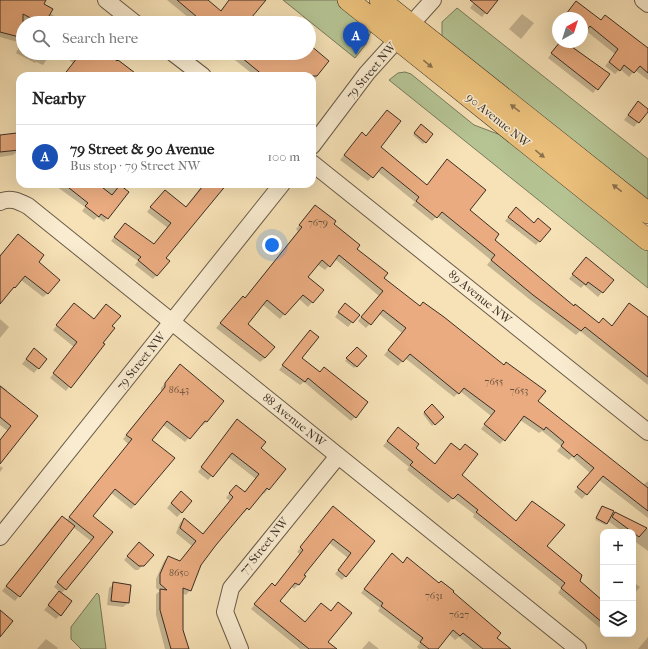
<!DOCTYPE html>
<html lang="en">
<head>
<meta charset="utf-8">
<style>
	:root { --surface:#fff; --page:#f6f6f6; --text:#222; --muted:#767676; --line:#e0e0e0; --accent:#0f766e }
	body { margin:0; font-family:"IM FELL French Canon",serif; background:var(--page); color:var(--text) }
	.controls { position:absolute; right:12px; bottom:12px; display:grid; overflow:hidden; border-radius:8px; box-shadow:0 4px 16px #0002 }
	.controls button { width:36px; height:36px; display:grid; place-items:center; padding:0; border:0; border-bottom:1px solid var(--line); background:var(--surface); color:var(--text); font:20px sans-serif }
	.compass { position:absolute; left:552px; top:12px; width:36px; height:36px; border-radius:50%; background:var(--surface); box-shadow:0 4px 16px #0002; rotate:39deg }
	.you { position:absolute; left:272px; top:245px; width:14px; height:14px; margin:-10px; border:3px solid #fff; border-radius:50%; background:#1a73e8; box-shadow:0 0 0 6px #1a73e833 }
	.badge { display:grid; place-items:center; width:26px; height:26px; border-radius:50%; background:var(--accent); color:#fff; font-size:13px; font-weight:700 }
	.pin { position:absolute; translate:-50% -33px; filter:drop-shadow(0 1px 2px #0008) }
	.pin::after { content:''; position:absolute; top:21px; width:14px; height:12px; background:inherit; clip-path:polygon(0 0,100% 0,50% 100%) }
	.list { margin:0; padding:0; list-style:none }
	h2 { display:flex; justify-content:space-between; align-items:center; height:52px; margin:0; padding:0 16px; font-size:17px }
	h2 small { font-size:13px; font-weight:400; color:var(--muted) }
	.list li { display:grid; grid-template-columns:26px 1fr auto; gap:12px; align-items:center; box-sizing:border-box; height:64px; padding:0 16px; border-top:1px solid var(--line) }
	.list b { display:block; font-size:15px; white-space:nowrap }
	.list p { margin:0; font-size:13px; white-space:nowrap; color:var(--muted) }
	.list em { font-size:13px; font-style:normal; color:var(--muted) }
	.icon { flex:none; width:22px; height:22px; fill:none; stroke:currentColor; stroke-width:2; stroke-linecap:round; stroke-linejoin:round }
	.map { position:relative; flex:none; width:648px; height:649px; overflow:hidden }
	.search { position:absolute; background:var(--surface); box-shadow:0 4px 16px #0002; left:16px; top:16px; width:300px; height:44px; display:flex; align-items:center; gap:10px; box-sizing:border-box; padding:0 14px; border-radius:22px; color:var(--muted); font-size:15px }
	.panel { position:absolute; background:var(--surface); box-shadow:0 4px 16px #0002; left:16px; top:72px; width:300px; height:116px; border-radius:12px }
	.map>svg:first-child { display:block }
	.green { fill:#b6c494; stroke:#787a5d }
	.shadow { fill:#0003 }
	.building { fill:#e9ab7f; stroke:#3b2f26 }
	.lines { fill:none; stroke-linecap:round; stroke-linejoin:round }
	.minor-casing { stroke:#6a5c4a; stroke-width:18 }
	.major-casing { stroke:#3b2f26; stroke-width:22 }
	.minor { stroke:#faecd0; stroke-width:16 }
	.major { stroke:#ecc17c; stroke-width:21 }
	.oneway { fill:#8b714d }
	.labels { text-anchor:middle; dominant-baseline:central; stroke-width:3; stroke-linejoin:round; paint-order:stroke }
	.number-label { font-size:10px; fill:#664e3c }
	.street-label { font-size:12px; fill:#3b2f26; stroke:#faecd0 }
</style>
</head>
<body>
<div class="map">
<svg width="648" height="649" viewBox="0 0 648 649">
	<rect width="100%" height="100%" fill="#f7e2b7"/>
	<filter id="stains"><feTurbulence type="fractalNoise" baseFrequency=".005" numOctaves="4"/><feColorMatrix values="0 0 0 0 .2 0 0 0 0 .09 0 0 0 0 .02 0 0 0 .5 -.17"/></filter>
	<radialGradient id="worn" r=".72"><stop offset=".6" stop-color="#630" stop-opacity="0"/><stop offset="1" stop-color="#630" stop-opacity=".3"/></radialGradient>
	<path class="green" d="M283 0H341L373 26 366 44 355 58Z
		M457 8 648 159V199L442 38V22Z
		M405 72 411 74 474 125 506 137 648 248V288L389 80 398 73Z
		M97 593 99 595 106 649H81L71 639V627Z"/>
	<path class="shadow" d="M0 0H39L50 13 63 23H23V53H51L43 65 36 62 35 63 16 53 21 43 0 37Z
		M167 0H206L220 11 230 0H262L246 23H195Z
		M476 0H497L482 17 470 8Z
		M572 7 648 49V80L635 70 629 77 620 69 615 74 605 66 615 54 585 30 582 34V18H563Z
		M522 14 534 23 521 39 509 29Z
		M560 42H576L572 46 608 74 593 93 548 58Z
		M309 46 328 61 312 83V76H255L226 53 224 55 221 53H309Z
		M60 53H109L137 76H63L73 63Z
		M634 107 648 110 634 127 624 120Z
		M421 126 432 134 423 144 413 135Z
		M16 134 18 151 13 155 0 157V136Z
		M358 138 380 148 427 186 468 211 493 240 574 307 598 324 612 326 648 319V385L580 331 576 335 529 299 487 265 491 260 437 216 432 221 412 205 415 202 377 171 368 181 340 160Z
		M53 184H118L127 192 104 222 97 217 94 220 82 211 85 207Z
		M203 184H224L165 258 157 275 153 279 135 265 138 261 111 241 121 228 153 245 168 228 147 212 153 204 165 191 185 208Z
		M315 206 383 278 643 485 648 481V518L599 480 582 499 574 492 590 473 572 457 569 460 557 451 561 446 542 431 539 433 520 420 500 444 481 429 491 416 460 391 454 397 405 358 398 366 384 355 402 333 379 314 366 328 358 321 379 296 335 259 325 270 317 264 307 277 323 290 308 307 298 298 280 319 262 304 247 324 265 358 260 362 216 328 239 302 244 299 298 231 296 229Z
		M512 212 534 224 549 229 536 245 505 221Z
		M14 239 37 262 48 293 43 297 21 280 0 303V255Z
		M582 262 612 280 598 297 584 285 581 288 569 279Z
		M70 309 111 326 66 391 50 378 74 347 53 330Z
		M341 309 358 315 348 327 335 317Z
		M0 319 9 327 0 338Z
		M306 335 301 359 319 373 324 368 355 417 351 421 304 382 300 385 279 370Z
		M357 348 366 356 354 368 345 361Z
		M30 354 46 359 34 373 22 364Z
		M176 369 206 422 202 426 201 424 185 442 163 425 151 440 135 505 131 509 111 493 91 516 111 533 61 594 60 615 56 619 44 610 60 592 54 587 91 541 73 527 15 601 2 591 57 521 62 517 66 521 128 444 123 439 161 392V388Z
		M0 385 7 390 6 392 37 416 0 462V440L8 431 0 425Z
		M432 406 442 417 432 426 423 414Z
		M233 424 259 448 268 489 264 494 262 492 244 513 242 512 200 564 190 590 186 595 182 593V630L188 649H165L156 615V594L160 591 156 588V579L164 561 168 557 179 562 192 546 176 533 180 523 184 519 202 535 230 501 226 498 232 490 244 492 256 479 228 457 208 480 198 472Z
		M394 433 434 465 447 449 460 475 515 522 528 506 546 547 578 581 603 601V625L600 628 558 593 561 588 473 517 474 514 453 498 448 503 407 470 409 467 383 446Z
		M0 466 3 468 0 472Z
		M176 497 182 512 177 517 167 508Z
		M602 507 609 519 615 513 648 529V551L633 540V532H623L608 521 605 525 595 520Z
		M329 512 374 541 342 580 335 574 348 558 328 542 303 575 304 576 298 585 294 589 291 586 279 602 335 649H300L251 609 267 589 274 587 300 554 297 552Z
		M134 548 143 565 138 570H135L124 560Z
		M392 555 403 564 451 592 496 638 510 649H473L459 637 455 640 449 634 437 649H419L417 647 420 643 378 611 380 608 361 593Z
		M633 582 640 587 633 595Z
		M114 584 128 603 123 607 107 605 109 588Z
		M648 637V649H638Z
		M46 639 58 648 57 649H37Z
		M369 641 379 649H362Z"/>
	<path class="building" d="M0 0H46L44 4 53 9 45 23H40L23 14V38L0 32Z
		M177 0H208L221 11 229 0H266L247 23H204Z
		M470 0H498L487 14Z
		M576 1 601 20 605 15 648 48V73L640 66 634 73 624 65 620 71 609 62 618 49 590 26 582 36V18H563Z
		M560 42H565L610 74 598 90 551 53Z
		M310 45 329 61 317 76H264L236 53H309Z
		M81 53H107L117 61 118 60 139 76H63Z
		M638 101 648 109V112L639 123 628 115Z
		M387 110 401 121 381 147 427 185 447 159 486 190 470 210 499 234 495 240 574 306 575 304 599 323 603 318 612 326 629 303 648 317V377L585 327 581 331 533 295 491 260 495 255 442 212 437 218 416 201 419 197 382 167 373 178 344 155 362 132 366 136Z
		M421 124 433 134 426 143 414 133Z
		M17 133 19 150 0 152V135Z
		M64 184H98L112 195 120 185 129 192 108 219 101 214 99 217 85 206 88 203Z
		M200 184H227L166 258 170 261 157 276 138 260 141 257 114 237 125 223 154 244 171 223 150 207 165 190 186 207 203 186Z
		M315 205 336 221 334 224 360 245 357 249 388 273 384 278 420 306 423 302 444 317 504 365 506 362 546 391 538 401 648 488V511L603 476 587 495 577 487 594 468 577 454 574 457 561 446 564 442 546 427 544 430 524 416 505 441 484 424 495 411 464 388 459 394 410 354 403 362 388 350 406 328 383 310 371 325 361 317 383 291 339 255 330 267 322 260 308 277 324 290 313 303 303 295 285 315 267 300 248 324 275 347 265 358 220 323 243 296 245 298 302 227 299 225Z
		M516 207 534 223 538 218 551 229 540 242 508 217Z
		M18 234 44 255 39 262 60 280 48 294 25 276 15 288 14 287 0 304V256Z
		M586 257 614 280 603 293 588 282 586 285 572 274Z
		M74 303 94 319 106 304 121 316 112 326 115 328 103 343 105 344 71 388 53 373 77 342 56 325Z
		M345 303 360 315 353 323 338 312Z
		M310 330 319 337 302 358 320 372 324 367 368 402 356 418 308 378 305 382 282 365Z
		M357 347 367 356 357 367 346 358Z
		M34 348 47 359 39 369 26 359Z
		M180 364 224 401 207 422 205 421 190 439 167 421 152 440 175 458 135 505 115 489 93 516 113 532 66 590 57 582 94 537 69 517 132 439 126 435 165 387V383Z
		M0 386 38 416 0 464V440L11 426 0 417Z
		M432 404 444 417 435 425 424 412Z
		M237 419 266 442 261 448 286 469 269 490 267 488 249 510 247 508 216 545 201 565 191 591 183 588V630L189 649H171L160 610V589L167 590 160 584V574L168 556 180 561 196 541 180 528 184 518 203 534 233 497 229 493 236 485 245 492 259 474 232 453 213 477 201 467Z
		M398 427 419 444 416 448 435 464 451 443 460 450 465 444 478 454 462 475 516 521 532 501 565 525 547 546 582 575 580 581 603 601V623L561 588 565 583 476 512 478 510 458 494 453 499 410 465 413 462 387 441Z
		M181 491 192 501 182 513 171 503Z
		M333 506 375 541 346 577 338 570 351 553 333 539 304 575 306 576 299 585 295 583 280 601 305 622 321 603 331 611 338 602 352 613 328 642 337 649H309L254 604 272 583 275 586 303 550 300 547Z
		M602 506 614 511 607 524 596 518Z
		M615 512 647 528 639 537 612 517Z
		M62 516 75 526 20 597 6 586Z
		M139 542 154 555 144 566H139L127 556Z
		M392 553 403 563 407 557 439 583 441 581 454 591 453 592 501 633 497 638 511 649H483L463 633 460 636 453 630 438 649H429L420 642 423 638 381 606 383 603 364 589Z
		M113 582 131 585 129 603 111 601Z
		M59 591 72 601 61 616 48 605Z
		M0 610 13 621 0 637Z"/>
	<g class="lines">
		<g class="minor-casing">
			<path id="minor" d="M106 0 135 23
				M643 0 648 4
				M173 53 203 76
				M312 146 367 73 433 0
				M312 163 648 432
				M0 202C10 197 18 201 28 206L578 649
				M0 537 282 184
				M240 649 225 612 231 588 338 456"/>
		</g>
		<g class="major-casing">
			<path id="major" d="M348 0 648 240
				M380 0 648 213"/>
		</g>
		<use href="#minor" class="minor"/>
		<use href="#major" class="major"/>
	</g>
	<defs><path id="oneway-solid" d="M-6-.8H1V-3.2L6.5 0L1 3.2V.8H-6Z"/></defs>
	<g class="oneway">
		<use href="#oneway-solid" transform="translate(428 64) rotate(39)"/>
		<use href="#oneway-solid" transform="translate(515 108) rotate(-142)"/>
		<use href="#oneway-solid" transform="translate(540 154) rotate(39)"/>
		<use href="#oneway-solid" transform="translate(617 188) rotate(-142)"/>
	</g>
	<g class="labels">
		<g class="number-label">
			<text x="318" y="223">7679</text>
			<text x="494" y="382">7655</text>
			<text x="179" y="390">8643</text>
			<text x="519" y="391">7653</text>
			<text x="179" y="573">8650</text>
			<text x="434" y="596">7631</text>
			<text x="459" y="615">7627</text>
		</g>
		<g class="street-label">
			<text transform="translate(371 71) rotate(-50)">79 Street NW</text>
			<text transform="translate(498 120) rotate(39)">90 Avenue NW</text>
			<text transform="translate(480 297) rotate(39)">89 Avenue NW</text>
			<text transform="translate(141 361) rotate(-51)">79 Street NW</text>
			<text transform="translate(294 420) rotate(39)">88 Avenue NW</text>
			<text transform="translate(264 546) rotate(-51)">77 Street NW</text>
		</g>
	</g>
	<rect width="100%" height="100%" filter="url(#stains)"/>
	<rect width="100%" height="100%" fill="url(#worn)"/>
</svg>
<div class="controls">
<button>+</button>
<button>−</button>
<button><svg class="icon" aria-label="layers" viewBox="0 0 24 24"><path d="M12 4l9 5-9 5-9-5zM3 14l9 5 9-5"/></svg></button>
</div>
<svg class="compass" viewBox="-18 -18 36 36"><path d="M0-13l5 13h-10z" fill="#e53935"/><path d="M0 13l5-13h-10z" fill="#767676"/></svg>
<div class="you"></div>
<div class="pin badge" style="left:356px;top:55px;background:#1a4fb4">A</div>
<div class="search"><svg class="icon" aria-label="search" viewBox="0 0 24 24"><circle cx="10" cy="10" r="6"/><path d="M15 15l6 6"/></svg>Search here</div>
<section class="panel">
<h2>Nearby<small></small></h2>
<ul class="list">
<li><span class="badge" style="background:#1a4fb4">A</span><div><b>79 Street &amp; 90 Avenue</b><p>Bus stop · 79 Street NW</p></div><em>100 m</em></li>
</ul>
</section>
</div>
</body>
</html>
